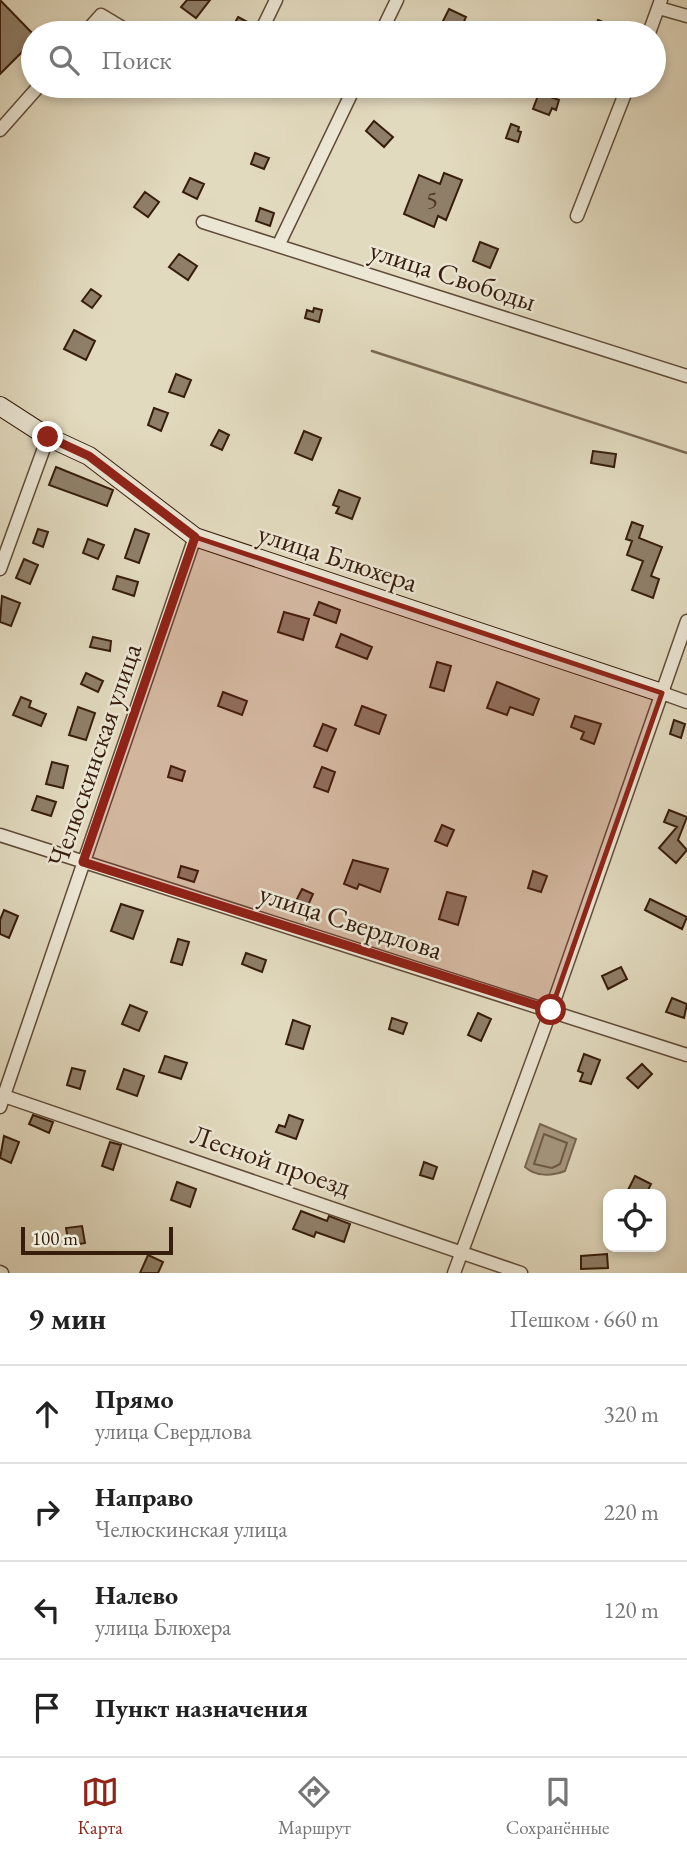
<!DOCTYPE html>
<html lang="ru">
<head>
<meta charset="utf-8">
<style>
	:root { --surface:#fff; --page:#f2f2f2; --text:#222; --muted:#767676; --line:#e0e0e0; --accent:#8f2418 }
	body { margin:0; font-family:"EB Garamond",serif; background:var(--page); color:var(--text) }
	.controls { position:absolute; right:21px; bottom:21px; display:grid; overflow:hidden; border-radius:14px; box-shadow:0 4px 10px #0003 }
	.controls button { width:63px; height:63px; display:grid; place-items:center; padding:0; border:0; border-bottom:2px solid var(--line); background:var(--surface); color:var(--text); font:35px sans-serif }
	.scale { position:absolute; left:21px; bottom:18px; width:152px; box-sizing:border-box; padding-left:7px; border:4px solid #361d0c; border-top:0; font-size:19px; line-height:24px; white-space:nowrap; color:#361d0c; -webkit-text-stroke:5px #ece7d5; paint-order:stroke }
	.stop { position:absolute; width:21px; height:21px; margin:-16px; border:5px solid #8f2418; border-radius:50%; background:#fff }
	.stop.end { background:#8f2418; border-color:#fff; box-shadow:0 2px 7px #0008 }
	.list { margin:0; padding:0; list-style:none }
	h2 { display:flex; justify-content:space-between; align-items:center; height:91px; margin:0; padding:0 28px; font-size:30px }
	h2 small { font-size:23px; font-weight:400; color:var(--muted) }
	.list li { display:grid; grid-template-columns:46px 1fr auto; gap:21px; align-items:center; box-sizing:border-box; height:98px; padding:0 28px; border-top:2px solid var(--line) }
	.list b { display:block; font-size:26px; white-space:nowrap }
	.list p { margin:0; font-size:23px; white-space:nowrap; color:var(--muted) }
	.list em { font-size:23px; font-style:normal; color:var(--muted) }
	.icon { flex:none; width:38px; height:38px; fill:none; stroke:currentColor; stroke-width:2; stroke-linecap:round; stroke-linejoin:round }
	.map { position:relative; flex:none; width:687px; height:1273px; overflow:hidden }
	.search { position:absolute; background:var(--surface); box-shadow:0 4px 10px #0003; left:21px; right:21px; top:21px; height:77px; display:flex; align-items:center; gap:18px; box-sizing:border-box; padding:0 24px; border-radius:38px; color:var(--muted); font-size:26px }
	.sheet { height:483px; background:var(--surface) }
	nav { display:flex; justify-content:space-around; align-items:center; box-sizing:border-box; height:98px; border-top:2px solid var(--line); background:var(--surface); font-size:19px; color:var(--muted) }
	nav a { display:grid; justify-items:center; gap:4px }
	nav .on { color:var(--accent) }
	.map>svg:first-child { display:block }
	.water { fill:#a89a82; stroke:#7a6853; stroke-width:2 }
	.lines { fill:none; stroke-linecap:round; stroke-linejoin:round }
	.shore { stroke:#6f5c47; stroke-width:2 }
	.stream { stroke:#7a6853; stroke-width:2.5 }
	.building { fill:#8f7f69; stroke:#361d0c; stroke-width:2 }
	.street-casing { stroke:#614c39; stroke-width:15 }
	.secondary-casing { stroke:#361d0c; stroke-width:20 }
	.street { stroke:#ece7d5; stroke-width:12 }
	.secondary { stroke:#ece7d5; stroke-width:18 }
	.route { stroke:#8f2418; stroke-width:9 }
	.marked { fill:#8f2418; fill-opacity:0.2; stroke:#8f2418; stroke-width:5; stroke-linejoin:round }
	.labels { text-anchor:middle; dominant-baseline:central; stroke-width:5; stroke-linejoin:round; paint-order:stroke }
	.number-label { font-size:24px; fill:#4c3623 }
	.street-label { font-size:28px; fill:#361d0c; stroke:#ece7d5 }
</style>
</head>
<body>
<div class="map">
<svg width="687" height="1273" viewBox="0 0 687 1273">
	<rect width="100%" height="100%" fill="#e2dabf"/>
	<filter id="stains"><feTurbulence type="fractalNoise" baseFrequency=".00286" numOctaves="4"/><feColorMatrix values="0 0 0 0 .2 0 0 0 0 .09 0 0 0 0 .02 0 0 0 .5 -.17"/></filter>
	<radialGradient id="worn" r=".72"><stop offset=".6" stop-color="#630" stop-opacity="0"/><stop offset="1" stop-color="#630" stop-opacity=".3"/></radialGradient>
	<path class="water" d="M540 1124 576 1139 565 1171C552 1176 536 1177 525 1167Z"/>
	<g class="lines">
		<path class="shore" d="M544 1134 567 1143 560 1164 552 1168 534 1164Z"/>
		<path class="stream" d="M372 351 687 453"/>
	</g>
	<path class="building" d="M0 0 33 34V41L0 74Z
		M187 0H210L196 18 181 7Z
		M449 9 466 17 459 33H437Z
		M238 17 253 25 248 33 231 30Z
		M598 20 615 27 612 33H592Z
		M539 93 559 100 556 110 552 108 549 115 533 109Z
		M374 121 393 137 384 147 366 131Z
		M511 124 519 127 518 131 521 132 518 142 506 138Z
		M255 153 269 158 264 169 251 164Z
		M444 173 462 180 446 220 438 216 434 227 404 214 419 175 440 184Z
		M190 178 204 184 197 199 183 192Z
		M145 192 159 202 148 217 134 207Z
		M260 208 274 213 270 226 256 221Z
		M480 242 498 249 490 268 473 261Z
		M179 254 197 266 188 280 169 267Z
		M91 289 101 296 92 308 82 301Z
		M314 308 322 310 319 322 305 318 307 310 313 312Z
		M74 330 95 341 86 360 64 349Z
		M176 374 191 380 184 397 169 392Z
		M154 408 168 413 161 431 148 425Z
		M219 430 229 435 222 450 211 445Z
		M304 431 321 438 312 460 295 453Z
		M593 451 616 454 614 467 591 463Z
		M56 467 113 490 107 506 49 485Z
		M339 490 360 498 352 519 336 513 339 507 333 505Z
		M632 522 643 526 639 538 662 547 651 576 659 579 653 598 632 590 643 561 627 555 632 541 626 539Z
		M38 529 48 532 43 547 33 543Z
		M135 529 149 534 139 563 125 558Z
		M88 539 104 545 98 559 83 553Z
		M24 559 38 565 30 584 16 578Z
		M117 576 138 582 134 596 113 589Z
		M2 596 20 603 11 626 0 622Z
		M319 602 340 610 336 623 314 615Z
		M284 612 309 619 303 640 278 632Z
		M341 634 372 647 367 659 336 647Z
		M93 637 111 641 110 651 90 647Z
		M437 662 451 666 444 691 430 687Z
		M86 673 103 681 98 692 81 684Z
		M497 682 539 699 533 715 510 707 507 715 487 708Z
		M223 692 247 701 242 715 218 706Z
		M21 697 31 701 29 707 46 714 41 726 13 715Z
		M362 706 386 715 379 734 355 725Z
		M78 707 95 713 86 740 69 735Z
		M575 716 601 724 594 744 581 739 584 732 571 727Z
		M674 720 685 724 681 738 670 734Z
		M323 724 336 729 327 751 314 746Z
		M52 762 68 766 63 788 46 784Z
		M171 766 185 771 182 781 168 777Z
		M322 767 335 772 328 792 314 787Z
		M37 796 56 802 51 816 32 810Z
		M669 810 687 817 678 840 687 850 676 863 659 848 677 827 664 822Z
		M442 825 454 830 447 846 435 841Z
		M353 860 388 869 380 892 359 884 357 889 344 884Z
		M181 866 198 871 194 882 178 877Z
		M533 871 547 876 541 892 528 888Z
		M302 889 313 894 306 910 294 905Z
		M447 892 466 897 458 925 439 919Z
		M650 899 687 917 682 929 645 910Z
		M121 904 143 911 133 939 111 931Z
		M4 910 18 916 9 938 0 934V920Z
		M178 939 189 942 182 965 171 962Z
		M246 953 266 960 262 972 242 964Z
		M621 967 627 979 608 989 602 976Z
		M672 998 687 1004 684 1018 666 1012Z
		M130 1005 147 1012 139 1031 122 1024Z
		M478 1013 491 1019 481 1041 468 1035Z
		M392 1018 407 1023 403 1034 389 1029Z
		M293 1020 310 1026 303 1049 286 1044Z
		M584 1054 600 1060 591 1084 580 1081 583 1073 578 1071Z
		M165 1056 187 1063 181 1079 159 1072Z
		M642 1064 652 1074 638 1088 627 1078Z
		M72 1068 85 1071 80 1089 67 1085Z
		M124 1069 144 1076 137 1096 117 1089Z
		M33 1115 53 1122 49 1133 29 1124Z
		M289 1115 303 1120 296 1139 276 1132 279 1125 285 1127Z
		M4 1136 19 1142 11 1163 0 1158Z
		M110 1142 121 1145 113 1170 102 1166Z
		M424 1162 437 1167 433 1179 420 1175Z
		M635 1176 651 1184 646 1194H626Z
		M177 1182 196 1189 190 1207 171 1200Z
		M301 1211 327 1221 329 1216 350 1224 344 1242 316 1232 314 1237 293 1229Z
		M82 1226 85 1243 69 1246 66 1228Z
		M607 1254 608 1268 581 1269V1256Z
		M148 1255 163 1262 158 1273H140Z"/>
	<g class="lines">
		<g class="street-casing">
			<path id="street" d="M659 8 687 16
				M85 33 101 15 131 33
				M260 33 276 0
				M381 33 397 0
				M649 33 661 0
				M0 130 39 86
				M577 216 628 86
				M203 222 687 376
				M279 244 355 86
				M0 569 48 437
				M662 693 687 702
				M0 835 687 1055
				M4 1096 521 1273
				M0 1107 195 537
				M0 1272 2 1273
				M454 1273 551 1010 687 621"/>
		</g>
		<g class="secondary-casing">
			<path id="secondary" d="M0 406 48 437 89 456 195 537 662 693"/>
		</g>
		<use href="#street" class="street"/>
		<use href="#secondary" class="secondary"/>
	</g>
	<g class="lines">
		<path class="route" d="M48 437 89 456 195 537 83 862 551 1010"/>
	</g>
	<path class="marked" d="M195 537 662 693 551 1010 83 862Z"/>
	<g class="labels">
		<g class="number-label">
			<text x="432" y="199">5</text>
		</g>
		<g class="street-label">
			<text transform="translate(453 275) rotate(18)">улица Свободы</text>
			<text transform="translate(338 557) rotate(18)">улица Блюхера</text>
			<text transform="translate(94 755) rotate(-71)">Челюскинская улица</text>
			<text transform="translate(351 921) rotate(18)">улица Свердлова</text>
			<text transform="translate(271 1160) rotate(19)">Лесной проезд</text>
		</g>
	</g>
	<rect width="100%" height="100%" filter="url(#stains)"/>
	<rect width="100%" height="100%" fill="url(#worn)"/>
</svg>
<div class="controls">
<button><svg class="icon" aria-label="locate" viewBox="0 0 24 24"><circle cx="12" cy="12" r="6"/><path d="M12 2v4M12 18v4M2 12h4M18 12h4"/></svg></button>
</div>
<div class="scale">100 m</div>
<div class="stop" style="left:551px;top:1010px"></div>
<div class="stop end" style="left:48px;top:437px"></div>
<div class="search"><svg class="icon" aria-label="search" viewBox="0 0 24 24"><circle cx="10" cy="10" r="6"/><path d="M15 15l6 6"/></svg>Поиск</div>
</div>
<section class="sheet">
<h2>9 мин<small>Пешком · 660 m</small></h2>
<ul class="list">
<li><svg class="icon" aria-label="ahead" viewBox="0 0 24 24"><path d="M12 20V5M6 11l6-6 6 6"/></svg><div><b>Прямо</b><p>улица Свердлова</p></div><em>320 m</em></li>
<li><svg class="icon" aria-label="right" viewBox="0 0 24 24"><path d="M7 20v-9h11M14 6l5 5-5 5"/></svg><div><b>Направо</b><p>Челюскинская улица</p></div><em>220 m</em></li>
<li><svg class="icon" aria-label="left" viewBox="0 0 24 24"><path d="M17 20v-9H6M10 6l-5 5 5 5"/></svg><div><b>Налево</b><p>улица Блюхера</p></div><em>120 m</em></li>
<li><svg class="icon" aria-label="arrive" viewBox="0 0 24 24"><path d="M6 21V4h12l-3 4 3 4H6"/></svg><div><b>Пункт назначения</b></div></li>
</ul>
</section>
<nav>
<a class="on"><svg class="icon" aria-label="map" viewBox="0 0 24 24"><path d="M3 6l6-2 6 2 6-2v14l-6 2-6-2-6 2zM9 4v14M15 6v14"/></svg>Карта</a>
<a><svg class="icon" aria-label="directions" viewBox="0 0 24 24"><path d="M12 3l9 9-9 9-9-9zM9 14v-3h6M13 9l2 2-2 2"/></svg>Маршрут</a>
<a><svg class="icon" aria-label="saved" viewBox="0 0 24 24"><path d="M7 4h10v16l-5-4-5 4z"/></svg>Сохранённые</a>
</nav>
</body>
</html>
